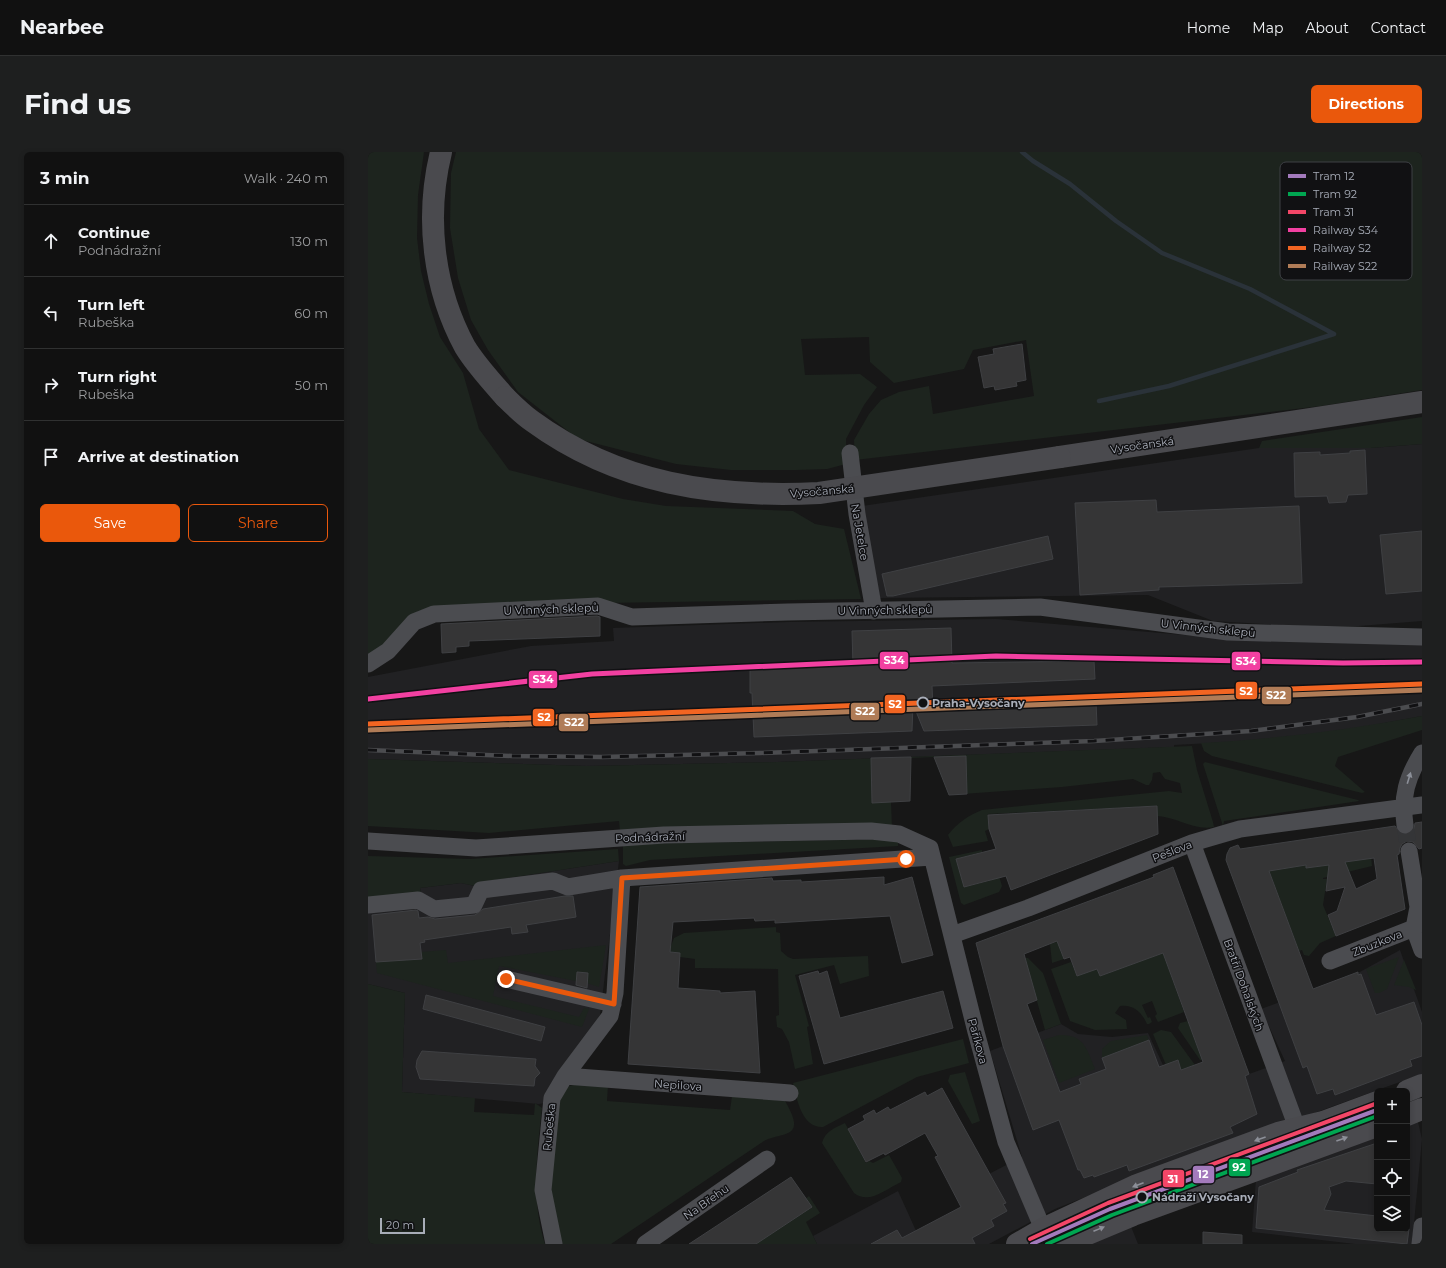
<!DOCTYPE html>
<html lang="en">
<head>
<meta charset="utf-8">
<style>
	:root { --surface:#111; --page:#1e1f1f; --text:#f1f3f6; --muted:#9c9d9f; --line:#303131; --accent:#ea580c }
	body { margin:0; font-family:Montserrat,sans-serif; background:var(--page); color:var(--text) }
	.controls { position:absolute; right:12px; bottom:12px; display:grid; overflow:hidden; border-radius:6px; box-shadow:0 2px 6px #0003 }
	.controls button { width:36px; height:36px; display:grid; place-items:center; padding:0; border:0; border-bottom:1px solid var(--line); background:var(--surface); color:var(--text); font:20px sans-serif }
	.scale { position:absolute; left:12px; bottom:10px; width:45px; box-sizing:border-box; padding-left:4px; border:2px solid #a8adb8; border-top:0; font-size:11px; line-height:14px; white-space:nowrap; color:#a8adb8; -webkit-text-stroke:3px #111113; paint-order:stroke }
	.stop { position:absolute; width:12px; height:12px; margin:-9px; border:3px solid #ea580c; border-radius:50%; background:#fff }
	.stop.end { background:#ea580c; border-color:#fff; box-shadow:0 1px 4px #0008 }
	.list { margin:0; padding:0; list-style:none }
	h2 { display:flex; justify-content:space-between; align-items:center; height:52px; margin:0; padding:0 16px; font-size:17px }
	h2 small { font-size:13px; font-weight:400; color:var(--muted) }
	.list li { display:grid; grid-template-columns:26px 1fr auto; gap:12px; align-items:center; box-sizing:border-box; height:72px; padding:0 16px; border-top:1px solid var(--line) }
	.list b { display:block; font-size:15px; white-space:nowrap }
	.list p { margin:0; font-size:13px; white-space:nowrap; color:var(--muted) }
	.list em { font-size:13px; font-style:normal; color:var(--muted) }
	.actions { display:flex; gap:8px; padding:12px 16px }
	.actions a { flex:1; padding:9px 0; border:1px solid var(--accent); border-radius:6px; text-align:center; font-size:14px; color:var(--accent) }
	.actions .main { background:var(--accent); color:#fff }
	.icon { flex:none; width:22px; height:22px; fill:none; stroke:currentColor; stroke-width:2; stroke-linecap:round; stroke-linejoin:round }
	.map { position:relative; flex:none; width:1054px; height:1092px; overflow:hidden; border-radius:6px }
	header { display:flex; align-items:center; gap:24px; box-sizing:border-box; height:56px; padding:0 20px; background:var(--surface); border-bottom:1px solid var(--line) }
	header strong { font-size:19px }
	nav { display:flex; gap:22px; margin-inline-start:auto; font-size:14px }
	.intro { display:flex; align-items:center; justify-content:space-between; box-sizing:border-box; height:96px; padding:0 24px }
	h1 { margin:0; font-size:28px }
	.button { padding:10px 18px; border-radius:6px; background:var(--accent); color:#fff; font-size:14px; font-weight:700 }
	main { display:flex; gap:24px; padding:0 24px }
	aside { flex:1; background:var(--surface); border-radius:6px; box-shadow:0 2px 6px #0003 }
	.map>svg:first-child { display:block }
	.built { fill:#212123 }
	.green { fill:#1d241e }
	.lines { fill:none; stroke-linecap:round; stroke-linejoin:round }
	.stream { stroke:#2a3239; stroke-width:4.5 }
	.building { fill:#353536; stroke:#3f4043; fill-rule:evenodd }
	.street-tunnel { stroke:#343537; stroke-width:17; stroke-dasharray:17 8; stroke-linecap:butt }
	.street { stroke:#4b4c50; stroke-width:17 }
	.secondary { stroke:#4a4a4e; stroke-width:22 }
	.rail-casing { stroke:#4b4c4f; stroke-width:4.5 }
	.rail { stroke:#111113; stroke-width:3; stroke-dasharray:9; stroke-linecap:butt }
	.secondary-bridge { stroke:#4a4a4e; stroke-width:22 }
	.rail-1-casing { stroke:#111113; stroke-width:8 }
	.rail-2-casing { stroke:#111113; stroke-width:8 }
	.rail-3-casing { stroke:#111113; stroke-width:8 }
	.rail-1 { stroke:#f240a1; stroke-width:5 }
	.rail-2 { stroke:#f26522; stroke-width:5 }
	.rail-3 { stroke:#b07c57; stroke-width:5 }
	.tram-1-casing { stroke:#111113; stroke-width:7 }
	.tram-2-casing { stroke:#111113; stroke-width:7 }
	.tram-3-casing { stroke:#111113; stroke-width:7 }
	.tram-1 { stroke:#a37abc; stroke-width:4 }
	.tram-2 { stroke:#00a651; stroke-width:4 }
	.tram-3 { stroke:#f34667; stroke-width:4 }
	.oneway { fill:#8c9099 }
	.oneway2 { fill:#8c8f98 }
	.route { stroke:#ea580c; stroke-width:5 }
	.stop-dot { fill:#111113; stroke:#a8adb8; stroke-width:2 }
	.labels { text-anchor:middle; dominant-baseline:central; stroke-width:3; stroke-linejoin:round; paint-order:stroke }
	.street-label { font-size:11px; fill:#a8adb8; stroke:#111113 }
	.stop-label { font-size:11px; font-weight:bold; fill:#a8adb8; stroke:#111113; text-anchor:start }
	.key { fill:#111113; stroke:#3e4045; stroke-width:1 }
	.key-label { font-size:11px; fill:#a8adb8 }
	.line-badge { stroke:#111113; stroke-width:1.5 }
	.badge-label { font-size:11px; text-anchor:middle; font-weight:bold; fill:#fff }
</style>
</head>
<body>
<header>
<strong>Nearbee</strong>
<nav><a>Home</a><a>Map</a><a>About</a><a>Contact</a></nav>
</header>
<div class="intro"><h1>Find us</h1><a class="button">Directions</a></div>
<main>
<aside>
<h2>3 min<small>Walk · 240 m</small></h2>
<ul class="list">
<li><svg class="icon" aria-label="ahead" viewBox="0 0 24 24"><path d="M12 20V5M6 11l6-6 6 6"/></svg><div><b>Continue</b><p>Podnádražní</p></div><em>130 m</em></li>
<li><svg class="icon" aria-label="left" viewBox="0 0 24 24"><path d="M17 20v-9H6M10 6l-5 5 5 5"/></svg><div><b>Turn left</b><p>Rubeška</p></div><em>60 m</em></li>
<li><svg class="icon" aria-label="right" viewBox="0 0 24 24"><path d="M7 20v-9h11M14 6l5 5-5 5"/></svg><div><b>Turn right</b><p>Rubeška</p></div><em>50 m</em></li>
<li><svg class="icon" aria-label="arrive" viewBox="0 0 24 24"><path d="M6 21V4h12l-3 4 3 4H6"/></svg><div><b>Arrive at destination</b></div></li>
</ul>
<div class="actions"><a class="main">Save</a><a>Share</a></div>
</aside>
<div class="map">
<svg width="1054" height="1092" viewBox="0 0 1054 1092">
	<rect width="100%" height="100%" fill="#171717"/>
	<path class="built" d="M1054 292V469L991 474H932L845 469 780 443 512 446 494 354 891 296H1003Z
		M628 467 840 485 1054 492V564L984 577 898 588 806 593V595L410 610 219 614 0 607V525L163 494 246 489 245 476 421 470Z
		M251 709 232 863 177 951 171 952 34 940 37 841 0 832V747L53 740 52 736 93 731 107 734 121 729Z
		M1032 798 1054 860V922L758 1029 687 1057 621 1092H607L589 1059 595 1056 586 1040 654 1005 622 899 693 872 710 882 744 885 780 881 795 913 810 909 813 918 845 935 917 909 893 857 990 821Z
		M1049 966 1054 987 1044 1092H987L884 1080 888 1027 1009 981V1077H1039V970Z
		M530 1039 554 1092H449L445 1084Z
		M762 1072 770 1092H716Z"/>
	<path class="green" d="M0 0H56L50 43 49 86 53 119 61 152 72 185 95 221 111 277 141 318 255 347 298 354 425 359 447 372 476 377 493 447 115 453 50 459 14 496 0 502Z
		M88 0H1054V238L953 254 487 308 486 288 501 262 513 248 531 240 561 234 565 262 666 244 658 188 605 198 596 217 526 231 502 210 501 185 433 187 437 223 492 222 509 235 496 253 478 287V312L459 317 428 318H363L308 312 210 287 150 240 120 198 103 168 90 126 82 76 83 21Z
		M1054 265V292L1003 296H891L894 289Z
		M1054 564V578L970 605 967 614 997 640 994 641 844 604 836 599 833 591C908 587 980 578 1054 564Z
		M824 594 829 618 845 670 846 675C826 679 809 665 789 664L788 654 620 662 621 677 617 679 620 689 585 695 580 683C590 670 600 664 614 658L801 639 814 641 812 631 797 627 792 620 785 621 784 628 781 633H778L765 627 694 635 581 643 566 605 543 606 542 649 523 650 524 676 252 679 251 669 121 681 0 674V607L219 614 410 610Z
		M837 610 990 648 991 649 856 669 855 674 835 612Z
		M530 687V694L282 708 258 714 255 712V692Z
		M250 697 251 709 121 729 107 734 93 731 52 736 53 740 0 747V704L102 707Z
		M614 698V700L588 707 596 735 621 729 631 724 634 734 631 740 596 753 593 751 581 705Z
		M1003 704 1004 714 955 726V727H959L955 753 968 784 952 791 941 804 936 803 934 798 931 799 902 721 897 722 902 716 903 718 938 713V716L997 707Z
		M408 775V780L412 781 413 799 420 805 425 807 500 804 501 824 472 832 466 813 427 823 441 874 439 875 445 912 427 917 421 890 414 877 409 875 408 864 411 863 410 817 327 816V807L312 805V801L296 799V794H303L306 786 316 781Z
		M695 788 692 798 696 807 684 811 682 792Z
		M238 793 231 835 219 831 220 821 209 820 208 829 131 814 125 844 211 865 216 856 221 857 214 875 9 821 8 810 54 807 53 800 78 798 80 811Z
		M795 801 816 860 790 870 787 864 789 862 784 849 774 853 780 866 782 865 784 870 781 872H779C774 861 766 852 752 854L747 861 758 868 759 877 727 878 702 869 683 817 703 810 709 824 729 817 732 824Z
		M1031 805 1019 837 1011 841H1007L998 817Z
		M657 806H660L675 821 693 872 677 878Z
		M1036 808 1048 838 1041 835 1026 833Z
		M0 832 37 841 34 940 107 946 106 960 166 963 167 951 174 956C169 1000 163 1050 177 1092H0Z
		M820 869 834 908H832L810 876 812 871Z
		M793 878 803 880 827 913 813 918 810 909 798 913 785 882Z
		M691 883C716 882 719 897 727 917L691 931 675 888Z
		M779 883 781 888 734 906V897L743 889Z
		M595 887 601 911 549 925 455 975C434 976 429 948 425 931Z
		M597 920 612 969 604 972 580 929 582 923Z
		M209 932 240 933 239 949 362 958 364 944 417 949C420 954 422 958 424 963 433 986 411 981 396 989L243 1092H194L183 1038 191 948 198 935Z
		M477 971 498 1011 501 1009 505 1011 521 1003 534 1026 533 1030C518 1037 501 1053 486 1041L454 991C457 979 467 976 477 971Z
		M441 1044 452 1061 438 1070 449 1092H388L443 1056 437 1047Z"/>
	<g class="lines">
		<path class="stream" d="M654 0 665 9 702 32 748 69 794 101 882 137 966 182
			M731 249 801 234 966 182"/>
	</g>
	<path class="building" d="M654 192 658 228 648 230 649 234 627 238 626 234 616 236 610 205 626 202 625 197Z
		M997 298 999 342 980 343 978 350 961 351 959 344 927 345 926 301 952 300V303L982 301V299Z
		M788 348 789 360 931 354 934 431 791 435V438L712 443 707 351Z
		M1054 379V439L1018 442 1012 383Z
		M680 384 685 407 525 444H519L514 422Z
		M229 464 232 465V484L101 489V494L88 495V500L74 501 73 472Z
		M583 476 584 511 726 509 727 527 564 534 565 556 728 550 729 573 556 579 545 552 544 579 386 585 384 541H382V518L485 514 484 479Z
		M598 604 599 642 581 643 566 605Z
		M543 605 542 649 504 651 503 606Z
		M789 654 790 682 643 738 638 724 596 735 588 707 628 697 621 677 620 663Z
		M1054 670V696L1051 697 1045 690 1039 689 1034 692 1032 696 1031 702 1029 703 1037 757 968 784 960 763 969 759 977 735 958 739 961 713 938 716V713L901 719 945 837 990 820V823L993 822 1008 863 1046 850 1054 873V904L1042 908 1044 914 967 943 965 937 949 942 939 914 935 916 858 708 859 702 862 696 870 693 872 697 1027 674 1033 682 1038 683 1046 677 1047 671ZM1006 706 1009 727 988 737 977 710Z
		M805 715 881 922 877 924 889 962 862 975 865 981 761 1019 759 1013 726 1025 725 1023 716 1026 712 1018H710L691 968 665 978 635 894 608 791 786 725 785 723ZM689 789 696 807 702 805 709 824 729 817 732 824 795 801 835 910 813 918 810 908 791 915 781 888 734 906 738 917 711 927 713 932 692 940 659 852 669 848 656 802Z
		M516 725V733L544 725 565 803 534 811 522 764 407 771V768L387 769 386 766 305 770 302 800 312 801 310 836 352 839V841L387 839 392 921 260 912 272 735 404 726 405 729 433 728V730Z
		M197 744H205L208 765 158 773 160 780 144 782 143 775 56 788 57 790 52 791 54 807 8 810 4 763 48 758 50 759 51 766 60 765 67 767 107 763 115 757Z
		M450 819 451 822 459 819 472 866 575 839 585 876 456 912 431 824Z
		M209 820 220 821 219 836 208 833Z
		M58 843 177 875 173 889 55 857Z
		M54 899 168 907 167 914 172 921 167 926 166 934 52 927 48 915 49 908Z
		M574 936 638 1051 635 1052 639 1059 623 1068 626 1074 604 1086 607 1092H503L529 1078 534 1086 593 1055 567 1005 570 1004 557 981 517 1003 516 1001 498 1010 480 977 497 968 495 964 506 958 508 962 520 955 522 958 557 940 559 944Z
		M1009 991V1032L978 1029 961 1035 963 1042 956 1058 1009 1064V1077H1041L1039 1092 888 1076 891 1035 930 1020 929 1018Z
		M423 1025 444 1055 388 1092H321Z
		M835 1080 874 1083V1092H835Z"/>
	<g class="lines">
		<path class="street-tunnel" d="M1037 673 1041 699"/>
		<path class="street" d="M482 301 489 362 506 459
			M0 512 20 499 46 470 66 462 230 454 264 465 420 460 672 455 860 480 1054 485
			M1037 673C1033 645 1039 625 1054 601
			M0 689 108 696 296 683 503 679 531 682 562 696 608 880 638 990 675 1077
			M824 691 938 1000
			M1041 699 1050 755 1046 776 1054 798
			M0 753 50 748 66 757 106 753 113 738 185 729 200 735 254 726 564 705
			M584 783 660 756 824 691 872 677 1054 653
			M962 809 1046 776 1053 770
			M138 827 245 852
			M197 924 422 941
			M186 1092 175 1038 184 946 197 924 242 864 247 841 254 726
			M277 1092 399 1007
			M1052 1092 1054 1074"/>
		<path class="secondary" d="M73 0C57 65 65 136 97 195 108 213 123 229 137 245
			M692 305 1054 250
			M1039 939 1054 933
			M1039 963 1054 957
			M649 1092 675 1077 769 1033 910 981 955 970 1009 950
			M696 1092 765 1063 1009 974"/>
		<g class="rail-casing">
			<path id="rail" d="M0 598 144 604 234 605 392 601 726 589 883 579 989 565 1054 552"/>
		</g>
		<use href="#rail" class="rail"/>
		<path class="secondary-bridge" d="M137 245C145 253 154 262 164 269 250 332 347 346 451 341L692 305"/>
		<g class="rail-1-casing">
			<path id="rail-1" d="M0 547 224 522 628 504 975 511 1054 510"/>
		</g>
		<g class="rail-2-casing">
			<path id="rail-2" d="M0 572 1054 532"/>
		</g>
		<g class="rail-3-casing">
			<path id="rail-3" d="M0 578 1054 538"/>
		</g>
		<use href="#rail-1" class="rail-1"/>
		<use href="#rail-2" class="rail-2"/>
		<use href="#rail-3" class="rail-3"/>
		<g class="tram-1-casing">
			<path id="tram-1" d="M664 1092 742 1057 1009 958"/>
		</g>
		<g class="tram-2-casing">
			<path id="tram-2" d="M679 1092 744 1063 1009 964"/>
		</g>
		<g class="tram-3-casing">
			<path id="tram-3" d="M662 1087 740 1051 1007 952"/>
		</g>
		<use href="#tram-1" class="tram-1"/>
		<use href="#tram-2" class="tram-2"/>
		<use href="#tram-3" class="tram-3"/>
	</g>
	<defs><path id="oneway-solid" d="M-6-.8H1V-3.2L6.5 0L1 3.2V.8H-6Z"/></defs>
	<use class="oneway" href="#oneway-solid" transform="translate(1041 626) rotate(-73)"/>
	<g class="oneway2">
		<use href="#oneway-solid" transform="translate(892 987) rotate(160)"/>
		<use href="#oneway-solid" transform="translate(974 987) rotate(-20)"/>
		<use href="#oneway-solid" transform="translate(770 1033) rotate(159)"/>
		<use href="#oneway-solid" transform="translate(731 1077) rotate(-22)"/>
	</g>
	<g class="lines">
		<path class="route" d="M138 827 246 852 254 726 538 707"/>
	</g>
	<g class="stop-dot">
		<circle cx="555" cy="551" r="5.5"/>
		<circle cx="774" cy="1045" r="5.5"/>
	</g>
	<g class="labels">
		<g class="street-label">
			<text transform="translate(774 293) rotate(-8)">Vysočanská</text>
			<text transform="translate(454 339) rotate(-5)">Vysočanská</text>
			<text transform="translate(492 380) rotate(80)">Na Jetelce</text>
			<text transform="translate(183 457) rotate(-2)">U Vinných sklepů</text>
			<text transform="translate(517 458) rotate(-1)">U Vinných sklepů</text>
			<text transform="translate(840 476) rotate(6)">U Vinných sklepů</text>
			<text transform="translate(282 685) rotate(-2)">Podnádražní</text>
			<text transform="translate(804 699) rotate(-21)">Pešlova</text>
			<text transform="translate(1009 791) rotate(-22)">Zbuzkova</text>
			<text transform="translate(876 833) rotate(70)">Bratří Dohalských</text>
			<text transform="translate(610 889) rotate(75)">Paříkova</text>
			<text transform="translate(310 933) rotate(4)">Nepilova</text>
			<text transform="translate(181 975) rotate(-84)">Rubeška</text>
			<text transform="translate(338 1050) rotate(-35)">Na Břehu</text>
		</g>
		<g class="stop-label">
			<text x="564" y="551">Praha-Vysočany</text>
			<text x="784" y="1045">Nádraží Vysočany</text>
		</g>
	</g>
	<rect x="912" y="10" width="132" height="118" rx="6" class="key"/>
	<rect x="920" y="22" width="18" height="4" fill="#a37abc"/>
	<rect x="920" y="40" width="18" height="4" fill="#00a651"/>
	<rect x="920" y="58" width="18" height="4" fill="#f34667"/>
	<rect x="920" y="76" width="18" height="4" fill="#f240a1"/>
	<rect x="920" y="94" width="18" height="4" fill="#f26522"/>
	<rect x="920" y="112" width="18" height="4" fill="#b07c57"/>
	<g class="key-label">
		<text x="945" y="28">Tram 12</text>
		<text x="945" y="46">Tram 92</text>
		<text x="945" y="64">Tram 31</text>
		<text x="945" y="82">Railway S34</text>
		<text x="945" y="100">Railway S2</text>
		<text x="945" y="118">Railway S22</text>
	</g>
	<g class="line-badge">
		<rect x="511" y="499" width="30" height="19" rx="4" fill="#f240a1"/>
		<rect x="863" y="499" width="30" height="20" rx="4" fill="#f240a1"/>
		<rect x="160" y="518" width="30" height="19" rx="4" fill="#f240a1"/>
		<rect x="867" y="529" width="23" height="19" rx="4" fill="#f26522"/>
		<rect x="893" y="534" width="31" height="19" rx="4" fill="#b07c57"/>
		<rect x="516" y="542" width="22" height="20" rx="4" fill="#f26522"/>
		<rect x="482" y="550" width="30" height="19" rx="4" fill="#b07c57"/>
		<rect x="164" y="556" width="23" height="19" rx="4" fill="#f26522"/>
		<rect x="190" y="561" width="31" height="19" rx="4" fill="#b07c57"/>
		<rect x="860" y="1006" width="23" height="19" rx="4" fill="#00a651"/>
		<rect x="824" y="1013" width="23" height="19" rx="4" fill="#a37abc"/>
		<rect x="794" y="1017" width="23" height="19" rx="4" fill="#f34667"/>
	</g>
	<g class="badge-label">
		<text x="526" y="512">S34</text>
		<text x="878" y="513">S34</text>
		<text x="175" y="531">S34</text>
		<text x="878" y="543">S2</text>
		<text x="908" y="547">S22</text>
		<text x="527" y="556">S2</text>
		<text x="497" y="563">S22</text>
		<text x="176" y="569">S2</text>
		<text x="206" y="574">S22</text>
		<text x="871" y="1019">92</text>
		<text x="835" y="1026">12</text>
		<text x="805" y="1031">31</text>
	</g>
</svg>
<div class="controls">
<button>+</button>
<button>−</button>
<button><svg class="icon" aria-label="locate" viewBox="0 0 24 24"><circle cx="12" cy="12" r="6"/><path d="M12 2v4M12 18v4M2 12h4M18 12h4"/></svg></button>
<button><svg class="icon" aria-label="layers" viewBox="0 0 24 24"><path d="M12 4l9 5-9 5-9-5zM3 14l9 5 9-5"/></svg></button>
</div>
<div class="scale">20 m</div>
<div class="stop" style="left:538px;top:707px"></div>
<div class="stop end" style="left:138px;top:827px"></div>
</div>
</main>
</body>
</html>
